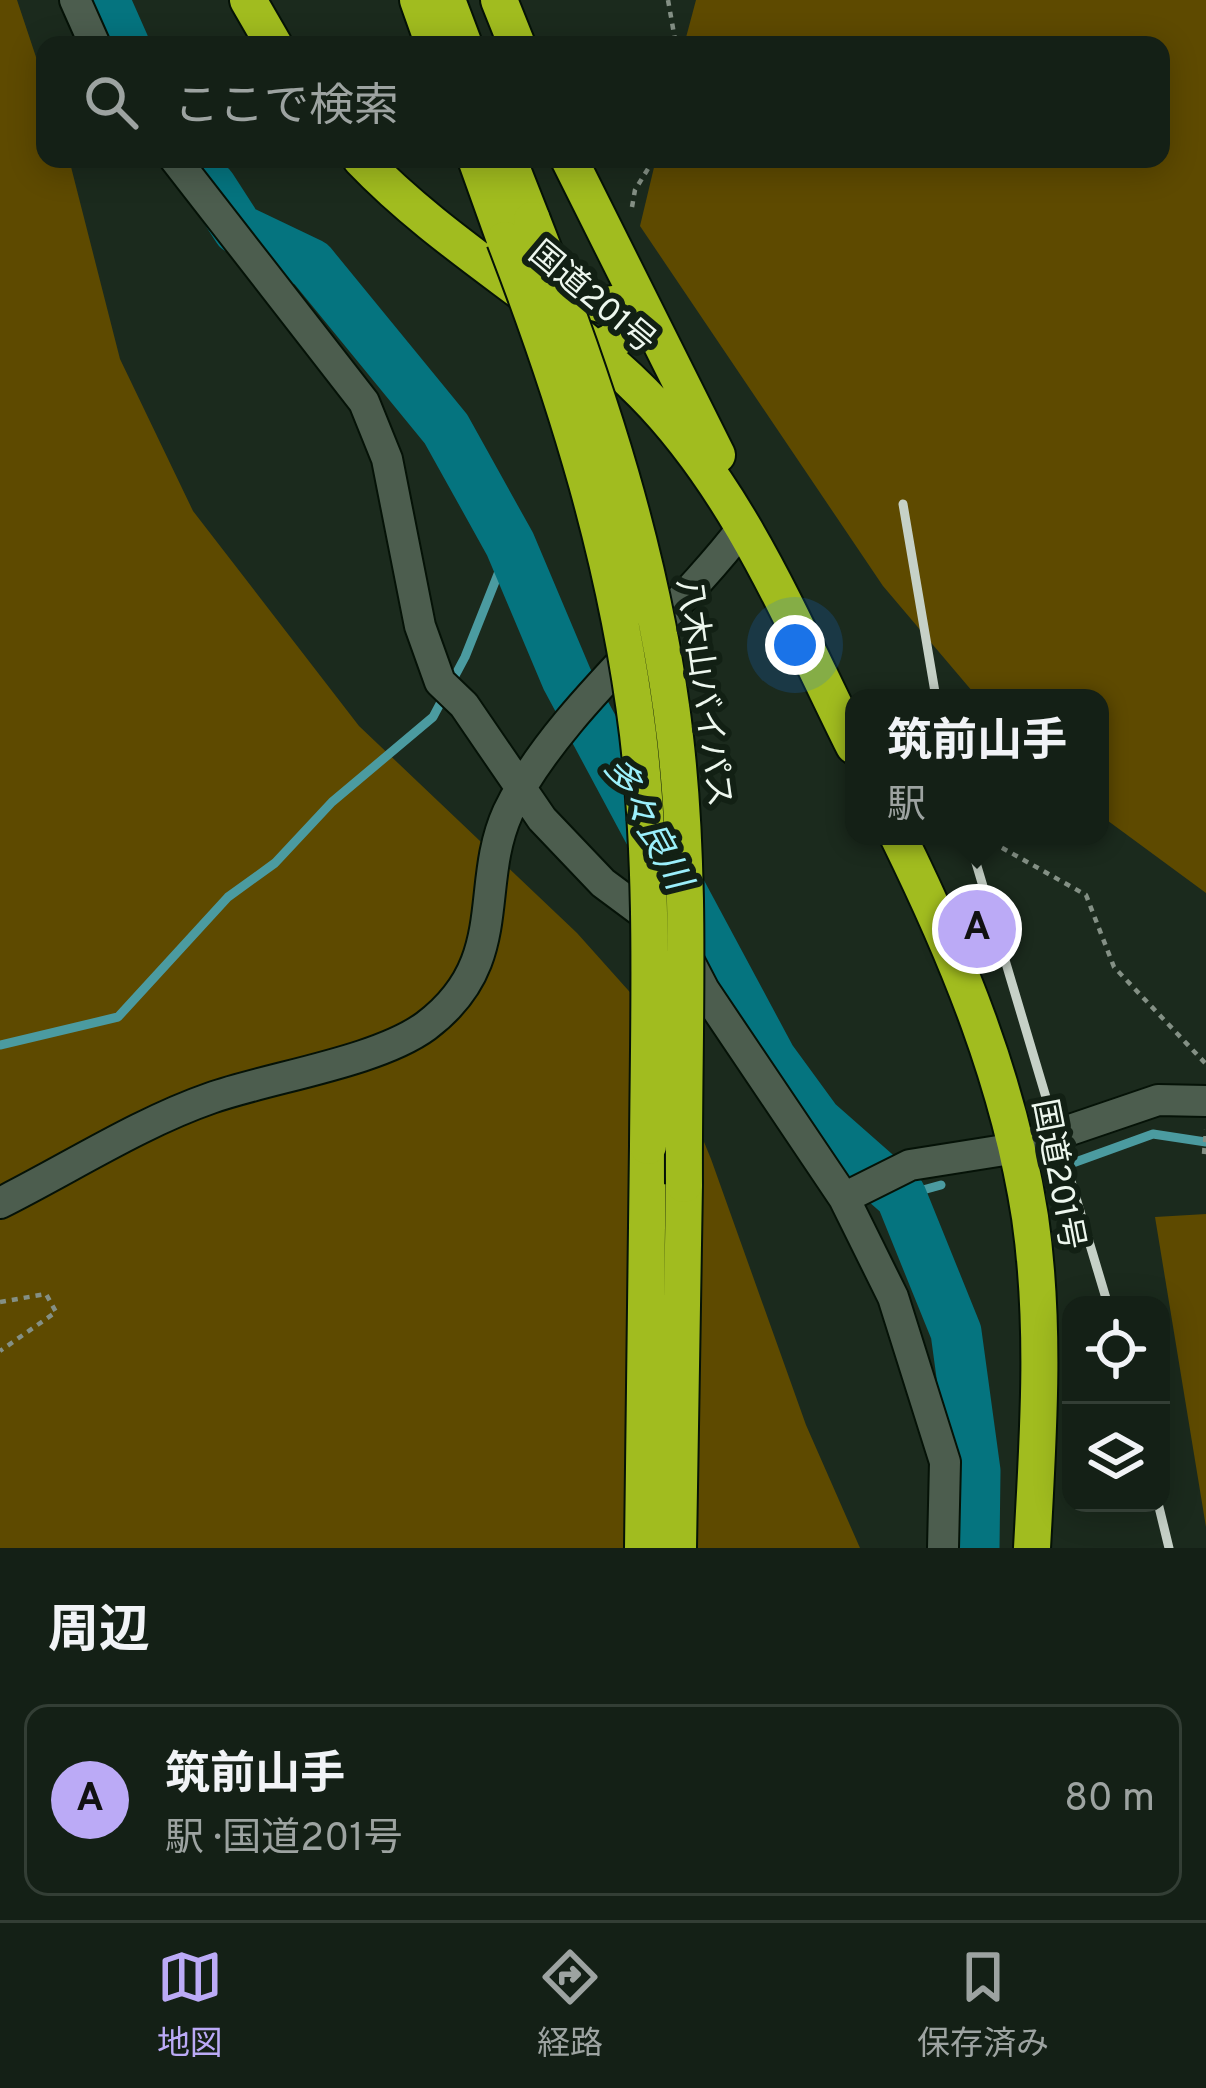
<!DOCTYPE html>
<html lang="ja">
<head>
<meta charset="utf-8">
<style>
	:root { --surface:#142016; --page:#1d281f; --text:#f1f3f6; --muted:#9da3a1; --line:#333e35; --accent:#bbaaf6 }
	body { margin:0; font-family:Overpass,"Noto Sans JP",sans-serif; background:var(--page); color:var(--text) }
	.controls { position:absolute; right:36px; bottom:36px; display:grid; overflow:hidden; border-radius:24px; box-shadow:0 6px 30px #0003 }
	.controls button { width:108px; height:108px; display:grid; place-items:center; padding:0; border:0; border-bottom:3px solid var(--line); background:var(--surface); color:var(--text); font:60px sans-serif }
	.you { position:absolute; left:795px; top:645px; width:42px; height:42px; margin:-30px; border:9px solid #fff; border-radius:50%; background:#1a73e8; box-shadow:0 0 0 18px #1a73e833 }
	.badge { display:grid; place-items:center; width:78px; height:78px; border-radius:50%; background:var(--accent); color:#111; font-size:39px; font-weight:700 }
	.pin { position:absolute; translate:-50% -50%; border:6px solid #fff; box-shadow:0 3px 12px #0006 }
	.popup { position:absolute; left:845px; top:689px; width:264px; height:156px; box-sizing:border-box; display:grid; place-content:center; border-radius:24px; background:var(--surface); filter:drop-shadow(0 3px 9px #0005); font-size:39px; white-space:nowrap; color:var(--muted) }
	.popup b { font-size:45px; color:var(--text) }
	.popup::after { content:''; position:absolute; left:50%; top:100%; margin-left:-24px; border:24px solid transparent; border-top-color:var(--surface) }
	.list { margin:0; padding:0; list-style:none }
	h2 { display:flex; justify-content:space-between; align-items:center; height:156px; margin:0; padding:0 48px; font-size:51px }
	h2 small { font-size:39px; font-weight:400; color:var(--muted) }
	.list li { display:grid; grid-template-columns:78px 1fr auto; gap:36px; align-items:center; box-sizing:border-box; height:192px; margin:0 24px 24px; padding:0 24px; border:3px solid var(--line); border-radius:24px }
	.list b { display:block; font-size:45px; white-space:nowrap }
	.list p { margin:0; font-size:39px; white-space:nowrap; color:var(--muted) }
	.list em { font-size:39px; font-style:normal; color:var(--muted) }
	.icon { flex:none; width:66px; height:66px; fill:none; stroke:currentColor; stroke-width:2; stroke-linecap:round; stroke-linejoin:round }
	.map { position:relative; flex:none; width:1206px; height:1548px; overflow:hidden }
	.search { position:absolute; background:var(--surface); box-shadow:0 6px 30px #0003; left:36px; right:36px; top:36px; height:132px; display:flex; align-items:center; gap:30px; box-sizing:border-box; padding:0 42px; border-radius:24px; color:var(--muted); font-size:45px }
	.sheet { height:372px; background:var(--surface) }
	nav { display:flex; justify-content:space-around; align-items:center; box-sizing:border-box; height:168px; border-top:3px solid var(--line); background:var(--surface); font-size:33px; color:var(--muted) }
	nav a { display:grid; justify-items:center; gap:6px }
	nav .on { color:var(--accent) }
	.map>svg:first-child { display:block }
	.forest { fill:#5e4a00 }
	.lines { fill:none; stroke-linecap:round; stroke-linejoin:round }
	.stream { stroke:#4b9ba0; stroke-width:9 }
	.river { stroke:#05747f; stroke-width:51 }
	.street-casing { stroke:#051207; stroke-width:34 }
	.highway-casing { stroke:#051207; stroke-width:40 }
	.path { stroke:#849085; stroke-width:4.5; stroke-dasharray:6 6; stroke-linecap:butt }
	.street { stroke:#4c5d4e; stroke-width:30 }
	.highway { stroke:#a1bc1f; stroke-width:36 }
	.rail { stroke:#c6d1c7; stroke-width:9 }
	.highway-bridge-casing { stroke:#051207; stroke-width:40; stroke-linecap:butt }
	.highway-bridge { stroke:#a1bc1f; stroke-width:36 }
	.labels { text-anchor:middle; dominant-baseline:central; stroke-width:12; stroke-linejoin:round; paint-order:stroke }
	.street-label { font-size:33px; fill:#edf7ee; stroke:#122014 }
	.water-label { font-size:36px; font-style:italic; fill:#9beffb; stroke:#122014 }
</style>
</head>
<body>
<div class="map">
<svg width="1206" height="1548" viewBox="0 0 1206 1548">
	<rect width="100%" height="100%" fill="#1b2a1d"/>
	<path class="forest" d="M0 0H17L45 84V159H69L120 359 193 511 359 726 577 933 653 1018 711 1159 806 1425 860 1548H0Z
		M696 0H1206V893L1100 815V698H978L883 586 640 226 656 159H1161V45H684Z
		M1206 1214V1527L1155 1217Z"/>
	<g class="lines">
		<path class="stream" d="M0 1045 118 1017 228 897 275 863 332 802 433 717 465 657 510 544
			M1048 1172 1153 1134 1206 1142
			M901 1196 941 1185"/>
		<path class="river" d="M104 0 124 45
			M211 187 238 229 311 264 446 429 510 544 567 679 771 1059 817 1122 901 1196 956 1332 975 1471 974 1548"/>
		<g class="street-casing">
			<path id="street" d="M75 0 95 45
				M175 159 364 402 387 459 420 626 440 682 464 705 542 819 603 883 677 938 704 990 844 1198 893 1297 945 1462 943 1548
				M844 1198 910 1165 1017 1148 1158 1100 1206 1101
				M0 1203C68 1169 139 1123 211 1098 271 1077 377 1062 426 1026 511 962 474 887 508 812 555 713 675 618 744 526"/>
		</g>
		<g class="highway-casing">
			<path id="highway" d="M248 0 274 45
				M418 0 434 45
				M447 0 464 45
				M499 0 517 45
				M361 159C446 248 556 306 643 393 740 491 793 624 854 746
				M476 159 505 240
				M508 159 532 220
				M569 159 717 455
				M534 286 604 305 637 301C629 328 622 341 594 349
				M898 836C958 958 1009 1082 1030 1217 1046 1327 1038 1438 1032 1548
				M643 1548 648 1146
				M678 1548 684 1184"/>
		</g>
		<path class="path" d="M668 0 676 45
			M632 207 635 190 654 159
			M981 836 1086 895 1114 967 1206 1064
			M1204 1154 1206 1130
			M0 1302 46 1294 56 1312 0 1351"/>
		<use href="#street" class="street"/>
		<use href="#highway" class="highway"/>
		<path class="rail" d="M903 504 936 698
			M968 836 1108 1305
			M1158 1503 1169 1548"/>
		<g class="highway-bridge-casing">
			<path id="highway-bridge" d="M532 220C598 388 654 557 675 737 692 884 683 1036 684 1184
				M505 240C567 401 617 563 638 734 654 870 649 1010 648 1146"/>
		</g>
		<use href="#highway-bridge" class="highway-bridge"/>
	</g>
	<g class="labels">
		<g class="street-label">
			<text transform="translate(591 299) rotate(40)">国道201号</text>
			<text transform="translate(702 693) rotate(82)">八木山バイパス</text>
			<text transform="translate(1056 1175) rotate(79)">国道201号</text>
		</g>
		<g class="water-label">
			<text transform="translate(645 824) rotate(62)">多々良川</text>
		</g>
	</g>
</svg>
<div class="controls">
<button><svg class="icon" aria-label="locate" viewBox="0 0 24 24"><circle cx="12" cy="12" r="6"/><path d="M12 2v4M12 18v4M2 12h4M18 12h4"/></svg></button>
<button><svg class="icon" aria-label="layers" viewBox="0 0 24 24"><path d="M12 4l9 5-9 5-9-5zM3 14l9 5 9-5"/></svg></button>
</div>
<div class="you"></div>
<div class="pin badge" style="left:977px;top:929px">A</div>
<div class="popup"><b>筑前山手</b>駅</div>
<div class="search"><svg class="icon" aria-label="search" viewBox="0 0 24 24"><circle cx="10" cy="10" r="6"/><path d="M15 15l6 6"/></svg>ここで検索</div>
</div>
<section class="sheet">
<h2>周辺<small></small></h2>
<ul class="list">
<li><span class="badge">A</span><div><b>筑前山手</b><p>駅 · 国道201号</p></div><em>80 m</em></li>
</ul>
</section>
<nav>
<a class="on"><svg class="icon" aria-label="map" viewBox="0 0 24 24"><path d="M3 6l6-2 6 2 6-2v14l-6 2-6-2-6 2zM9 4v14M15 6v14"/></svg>地図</a>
<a><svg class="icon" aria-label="directions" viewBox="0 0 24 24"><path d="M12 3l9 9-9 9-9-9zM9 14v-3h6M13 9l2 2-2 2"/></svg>経路</a>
<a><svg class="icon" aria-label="saved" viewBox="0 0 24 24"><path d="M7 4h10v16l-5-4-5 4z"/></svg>保存済み</a>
</nav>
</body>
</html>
